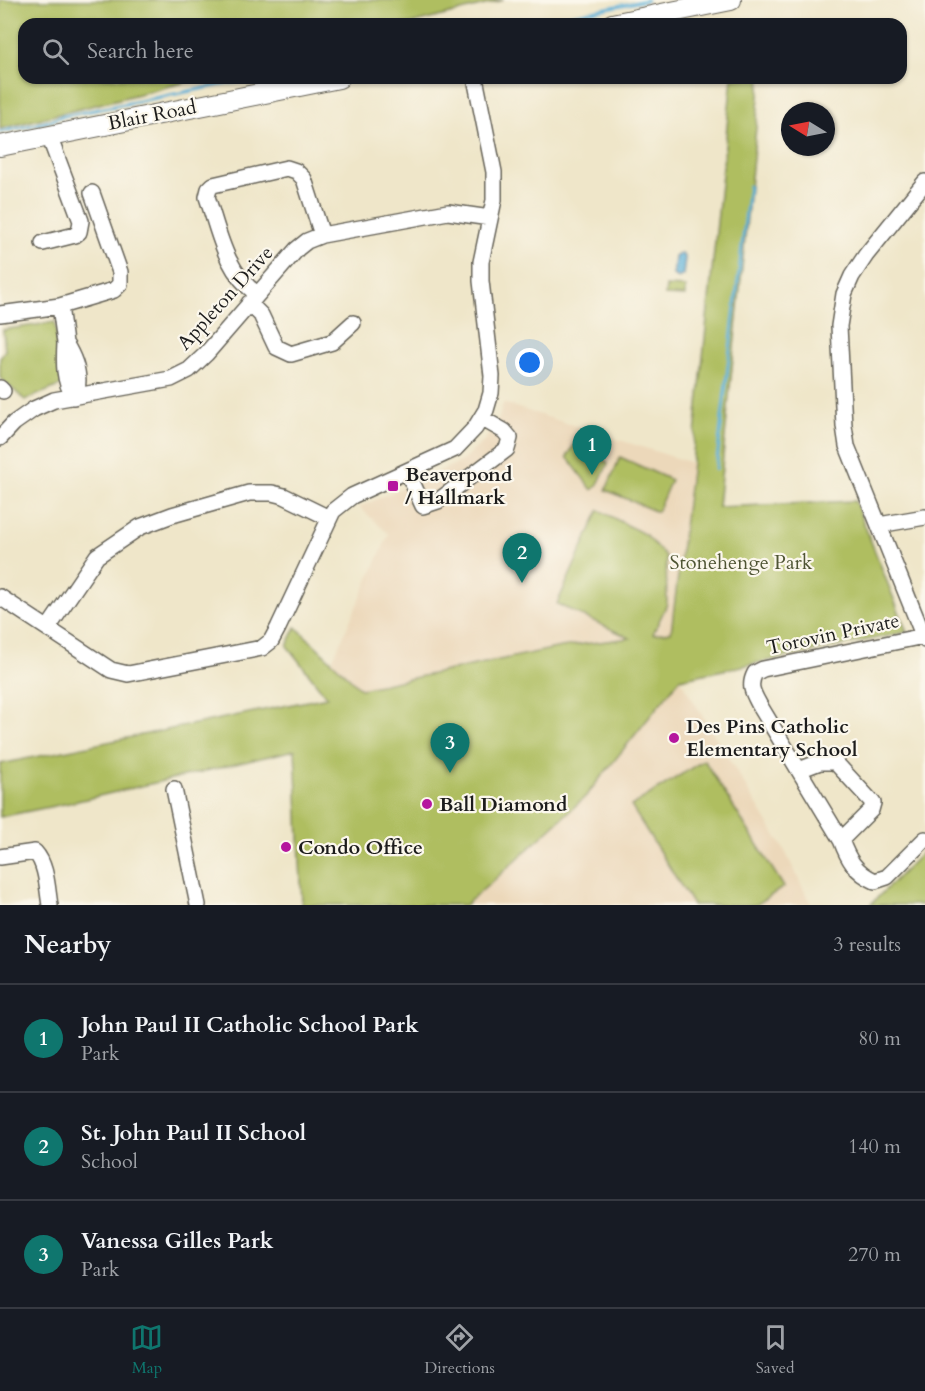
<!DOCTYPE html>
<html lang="en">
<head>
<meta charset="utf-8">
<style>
	:root { --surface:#171b24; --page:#20242c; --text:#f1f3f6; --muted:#9ea1a6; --line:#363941; --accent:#0f766e }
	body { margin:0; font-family:Cardo,serif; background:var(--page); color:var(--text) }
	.compass { position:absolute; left:781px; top:102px; width:54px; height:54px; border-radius:50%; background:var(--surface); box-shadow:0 2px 4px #0004; rotate:280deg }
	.you { position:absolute; left:530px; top:363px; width:21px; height:21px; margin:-15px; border:4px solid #fff; border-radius:50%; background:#1a73e8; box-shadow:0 0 0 9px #1a73e833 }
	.badge { display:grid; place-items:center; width:39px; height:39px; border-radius:50%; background:var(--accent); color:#fff; font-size:20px; font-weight:700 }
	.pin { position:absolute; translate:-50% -50px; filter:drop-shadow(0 2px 3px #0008) }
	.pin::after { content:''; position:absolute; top:32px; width:21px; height:18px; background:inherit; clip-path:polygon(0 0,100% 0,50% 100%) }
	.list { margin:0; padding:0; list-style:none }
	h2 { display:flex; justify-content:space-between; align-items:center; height:78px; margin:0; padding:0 24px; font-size:26px }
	h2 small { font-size:20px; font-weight:400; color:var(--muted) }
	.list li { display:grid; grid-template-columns:39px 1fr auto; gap:18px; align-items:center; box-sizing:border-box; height:108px; padding:0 24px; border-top:2px solid var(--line) }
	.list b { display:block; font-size:22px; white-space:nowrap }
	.list p { margin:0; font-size:20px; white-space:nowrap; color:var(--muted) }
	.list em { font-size:20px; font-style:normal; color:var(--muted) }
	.icon { flex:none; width:33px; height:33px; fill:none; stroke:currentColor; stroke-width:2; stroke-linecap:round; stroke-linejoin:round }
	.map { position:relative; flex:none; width:925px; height:905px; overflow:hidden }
	.search { position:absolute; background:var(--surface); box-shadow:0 2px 4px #0004; left:18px; right:18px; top:18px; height:66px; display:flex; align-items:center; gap:15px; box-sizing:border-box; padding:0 21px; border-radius:18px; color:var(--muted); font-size:22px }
	.sheet { height:402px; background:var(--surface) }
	nav { display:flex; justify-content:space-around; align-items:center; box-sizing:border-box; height:84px; border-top:2px solid var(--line); background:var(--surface); font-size:16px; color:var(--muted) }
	nav a { display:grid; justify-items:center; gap:3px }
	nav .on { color:var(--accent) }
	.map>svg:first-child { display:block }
	.built { fill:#ecd8ba }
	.green { fill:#afbe61; stroke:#666d3e; stroke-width:1.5 }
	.water { fill:#5cb0d8; stroke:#3c667a; stroke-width:1.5 }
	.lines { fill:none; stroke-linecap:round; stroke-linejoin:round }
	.stream { stroke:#5cb0d8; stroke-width:3 }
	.minor-casing { stroke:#666359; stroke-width:18 }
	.major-casing { stroke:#666359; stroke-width:22 }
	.minor { stroke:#fff; stroke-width:15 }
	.major { stroke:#fff; stroke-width:20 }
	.poi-dot { fill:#b5179e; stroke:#fbf7ec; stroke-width:2 }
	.labels { text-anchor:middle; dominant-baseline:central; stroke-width:4.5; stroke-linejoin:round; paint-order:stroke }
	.street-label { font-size:20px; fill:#1c1c1c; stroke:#fbf7ec }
	.poi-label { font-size:20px; font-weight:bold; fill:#1c1c1c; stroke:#fbf7ec; text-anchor:start }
	.park-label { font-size:20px; fill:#4f5534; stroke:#fbf7ec }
</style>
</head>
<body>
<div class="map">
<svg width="925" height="905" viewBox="0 0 925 905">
	<rect width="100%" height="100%" fill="#fbf7ec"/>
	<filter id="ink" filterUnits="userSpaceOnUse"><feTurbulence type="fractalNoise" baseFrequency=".0167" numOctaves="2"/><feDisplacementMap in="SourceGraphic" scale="12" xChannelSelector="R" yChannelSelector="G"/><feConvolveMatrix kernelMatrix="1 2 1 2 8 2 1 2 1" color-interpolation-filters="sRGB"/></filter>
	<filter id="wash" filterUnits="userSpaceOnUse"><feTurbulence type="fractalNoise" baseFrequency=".008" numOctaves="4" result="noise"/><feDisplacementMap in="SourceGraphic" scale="24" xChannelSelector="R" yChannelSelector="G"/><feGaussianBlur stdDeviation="1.35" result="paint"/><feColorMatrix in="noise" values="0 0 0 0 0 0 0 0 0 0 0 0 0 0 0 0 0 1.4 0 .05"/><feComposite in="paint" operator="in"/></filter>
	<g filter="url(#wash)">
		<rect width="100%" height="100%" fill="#efe6c9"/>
		<path class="built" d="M503 403 692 463 671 632 561 647 360 689 332 661 389 534 359 507 462 461 485 440 499 418Z
			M680 679 785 851 811 905H465L492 882 585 797Z"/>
		<path class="green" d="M0 0H504L411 24H24V78H202L0 129Z
			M732 78H761L718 507 855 501 907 632 680 679 585 797 492 882 465 905H302L295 750 69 803 0 817V764L327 697 287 646 296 627 361 689 561 647 630 638 557 604 599 510 646 535 666 557 667 604 653 634 671 632 692 463Z
			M666 286 685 287V296L665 295Z
			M55 322 62 385 25 400 0 378V358L5 350 3 330Z
			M583 444 592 447 608 464 597 486 592 490 567 457 574 445Z
			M620 457 671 480 657 512 606 490Z
			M704 760 784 887 756 905H693L631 806Z
			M925 850V905H870Z"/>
		<path class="water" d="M681 253 685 258 683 275 678 278 673 275 675 257Z"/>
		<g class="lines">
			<path class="stream" d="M527 24 647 0
				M0 132 51 121 59 117 256 78
				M716 469 749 186"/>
		</g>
	</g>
	<g filter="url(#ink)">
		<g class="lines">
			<g class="minor-casing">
				<path id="minor" d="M925 182 866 255 852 276 844 294 839 326 844 426 847 446 925 640
					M43 243 75 235 79 232 81 221 49 136
					M257 294C225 271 219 232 207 197L209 189 213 185 287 168 296 171 304 179 322 235
					M249 303 261 315 276 347 291 354 332 342 353 323
					M60 306 65 343
					M0 314 60 306 114 290 120 284V272L92 193
					M65 343C75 359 83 379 74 397 63 381 64 362 65 343Z
					M0 388 3 391
					M0 438 14 423 34 409 54 400 171 379 189 370 206 354 297 249 307 241 322 235 448 212 490 218
					M407 471 423 506 438 501 507 449 510 438 504 431 481 418
					M879 525 925 517
					M0 597 111 670 128 674 262 648 271 641 278 628 333 511 352 496 455 449 475 428 486 410 491 393 492 376 481 281V262L494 200V172L475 78
					M48 628 97 556 140 527 172 515 249 493H272L284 496 329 518
					M924 636 763 669 755 673C748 686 753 693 760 706L841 840C848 859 855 872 875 881L887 877 925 839
					M799 770 820 762H835L873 803 871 810 841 840
					M174 789 198 905
					M0 857 35 852C47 865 47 888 50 905"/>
			</g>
			<g class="major-casing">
				<path id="major" d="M612 24 731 0
					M0 146 339 78"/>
			</g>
			<use href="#minor" class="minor"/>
			<use href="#major" class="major"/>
		</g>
	</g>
	<g class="poi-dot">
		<rect x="387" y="480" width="12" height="12" rx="3"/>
		<circle cx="674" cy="738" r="6"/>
		<circle cx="427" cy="804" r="6"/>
		<circle cx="286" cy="847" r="6"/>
	</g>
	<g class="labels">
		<g class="street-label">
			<text transform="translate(152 115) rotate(-11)">Blair Road</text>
			<text transform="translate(225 298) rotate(-48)">Appleton Drive</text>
			<text transform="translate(833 634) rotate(-12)">Torovin Private</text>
		</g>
		<g class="poi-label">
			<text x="405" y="474">Beaverpond<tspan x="405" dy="23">/ Hallmark</tspan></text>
			<text x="686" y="726">Des Pins Catholic<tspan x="686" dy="23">Elementary School</tspan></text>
			<text x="439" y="804">Ball Diamond</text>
			<text x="298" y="847">Condo Office</text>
		</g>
		<g class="park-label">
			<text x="741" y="562">Stonehenge Park</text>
		</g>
	</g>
</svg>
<svg class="compass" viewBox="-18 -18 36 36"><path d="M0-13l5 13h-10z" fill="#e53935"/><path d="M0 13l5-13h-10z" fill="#9ea1a6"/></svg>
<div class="you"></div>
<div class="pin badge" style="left:592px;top:475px">1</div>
<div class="pin badge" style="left:522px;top:583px">2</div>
<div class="pin badge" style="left:450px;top:773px">3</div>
<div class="search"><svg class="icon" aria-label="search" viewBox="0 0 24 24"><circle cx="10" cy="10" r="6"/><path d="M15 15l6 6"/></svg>Search here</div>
</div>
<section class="sheet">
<h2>Nearby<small>3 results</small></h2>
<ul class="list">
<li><span class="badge">1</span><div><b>John Paul II Catholic School Park</b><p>Park</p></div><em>80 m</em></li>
<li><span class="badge">2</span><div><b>St. John Paul II School</b><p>School</p></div><em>140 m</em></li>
<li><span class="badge">3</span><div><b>Vanessa Gilles Park</b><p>Park</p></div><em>270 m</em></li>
</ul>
</section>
<nav>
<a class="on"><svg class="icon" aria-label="map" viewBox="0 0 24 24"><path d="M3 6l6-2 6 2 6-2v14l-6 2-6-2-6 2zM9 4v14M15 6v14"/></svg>Map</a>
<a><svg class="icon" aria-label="directions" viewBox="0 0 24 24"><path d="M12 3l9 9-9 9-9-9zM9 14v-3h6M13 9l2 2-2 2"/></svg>Directions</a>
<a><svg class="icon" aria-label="saved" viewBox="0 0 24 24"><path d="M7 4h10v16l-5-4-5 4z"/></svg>Saved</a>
</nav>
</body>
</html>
